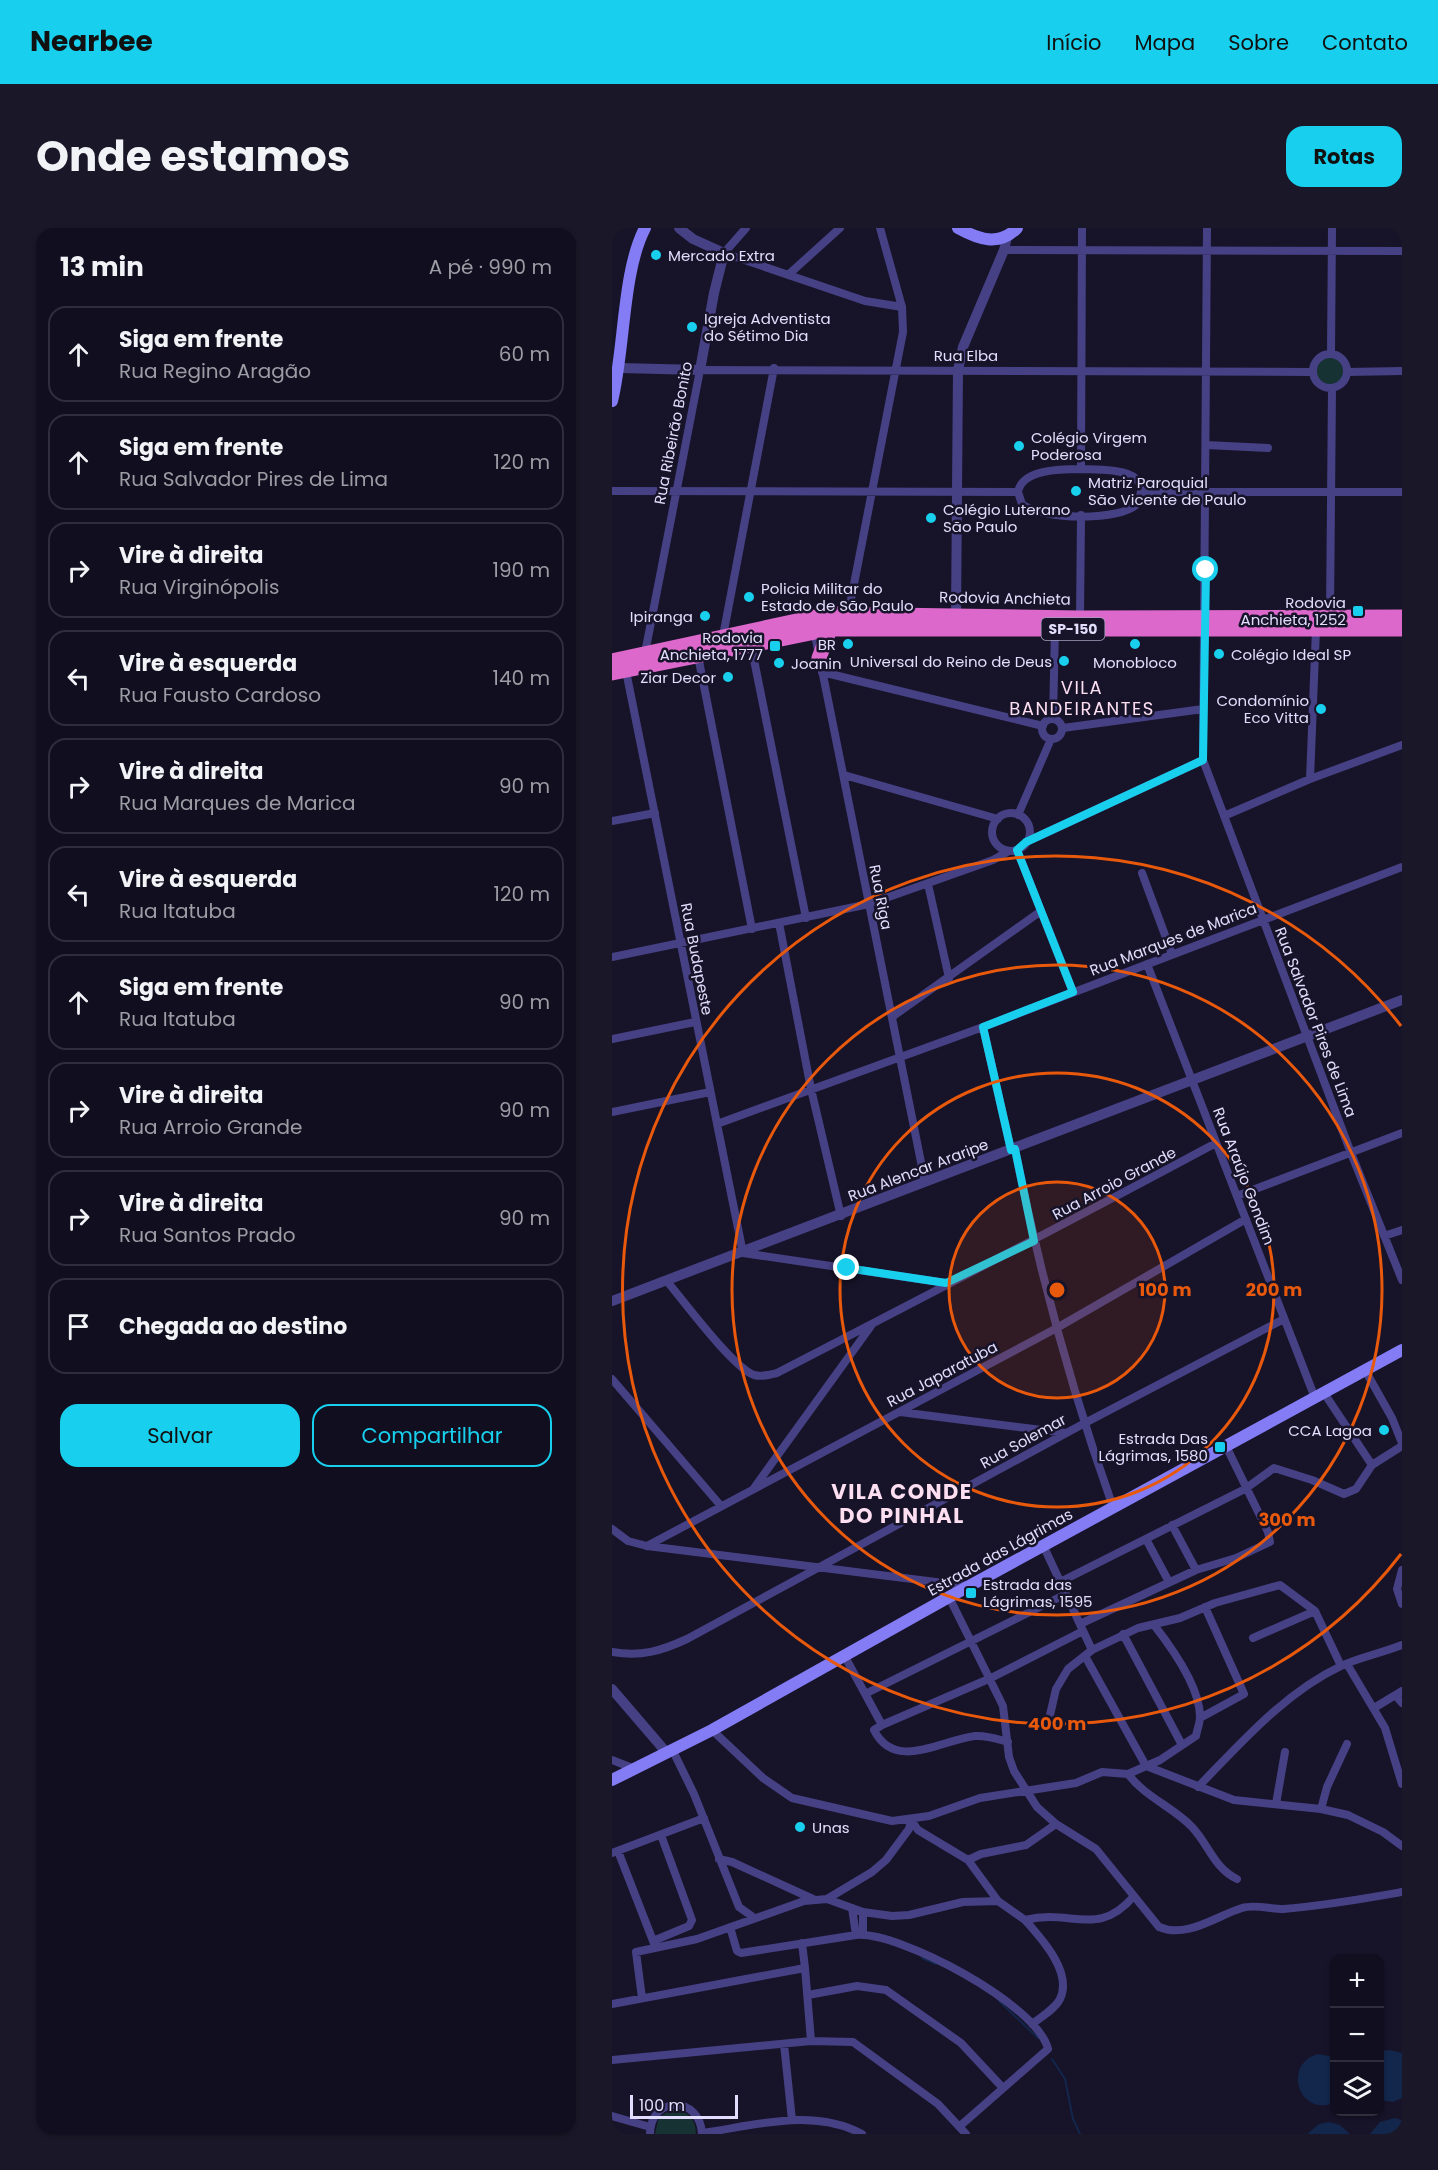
<!DOCTYPE html>
<html lang="pt">
<head>
<meta charset="utf-8">
<style>
	:root { --surface:#110e1f; --page:#1a1728; --text:#f1f3f6; --muted:#9c9ca4; --line:#302e3d; --accent:#18d0ed }
	body { margin:0; font-family:Poppins,sans-serif; background:var(--page); color:var(--text) }
	.controls { position:absolute; right:18px; bottom:18px; display:grid; overflow:hidden; border-radius:12px; box-shadow:0 2px 4px #0004 }
	.controls button { width:54px; height:54px; display:grid; place-items:center; padding:0; border:0; border-bottom:2px solid var(--line); background:var(--surface); color:var(--text); font:30px sans-serif }
	.scale { position:absolute; left:18px; bottom:15px; width:108px; box-sizing:border-box; padding-left:6px; border:3px solid #e2ddfc; border-top:0; font-size:16px; line-height:21px; white-space:nowrap; color:#e2ddfc; -webkit-text-stroke:4px #171329; paint-order:stroke }
	.stop { position:absolute; width:18px; height:18px; margin:-14px; border:4px solid #18d0ed; border-radius:50%; background:#fff }
	.stop.end { background:#18d0ed; border-color:#fff; box-shadow:0 2px 6px #0008 }
	.list { margin:0; padding:0; list-style:none }
	h2 { display:flex; justify-content:space-between; align-items:center; height:78px; margin:0; padding:0 24px; font-size:26px }
	h2 small { font-size:20px; font-weight:400; color:var(--muted) }
	.list li { display:grid; grid-template-columns:39px 1fr auto; gap:18px; align-items:center; box-sizing:border-box; height:96px; margin:0 12px 12px; padding:0 12px; border:2px solid var(--line); border-radius:18px }
	.list b { display:block; font-size:22px; white-space:nowrap }
	.list p { margin:0; font-size:20px; white-space:nowrap; color:var(--muted) }
	.list em { font-size:20px; font-style:normal; color:var(--muted) }
	.actions { display:flex; gap:12px; padding:18px 24px }
	.actions a { flex:1; padding:14px 0; border:2px solid var(--accent); border-radius:18px; text-align:center; font-size:21px; color:var(--accent) }
	.actions .main { background:var(--accent); color:#111 }
	.icon { flex:none; width:33px; height:33px; fill:none; stroke:currentColor; stroke-width:2; stroke-linecap:round; stroke-linejoin:round }
	.map { position:relative; flex:none; width:790px; height:1906px; overflow:hidden; border-radius:18px }
	header { display:flex; align-items:center; gap:36px; box-sizing:border-box; height:84px; padding:0 30px; background:var(--accent); color:#111 }
	header strong { font-size:28px }
	nav { display:flex; gap:33px; margin-inline-start:auto; font-size:21px }
	.intro { display:flex; align-items:center; justify-content:space-between; box-sizing:border-box; height:144px; padding:0 36px }
	h1 { margin:0; font-size:42px }
	.button { padding:15px 27px; border-radius:18px; background:var(--accent); color:#111; font-size:21px; font-weight:700 }
	main { display:flex; gap:36px; padding:0 36px }
	aside { flex:1; background:var(--surface); border-radius:18px; box-shadow:0 2px 4px #0004 }
	.map>svg:first-child { display:block }
	.green { fill:#163232 }
	.water { fill:#13274c }
	.lines { fill:none; stroke-linecap:round; stroke-linejoin:round }
	.stream { stroke:#13274c; stroke-width:2 }
	.minor { stroke:#464184; stroke-width:8 }
	.tertiary { stroke:#464184; stroke-width:10 }
	.secondary { stroke:#837cf5; stroke-width:12 }
	.trunk { stroke:#dc68cb; stroke-width:15 }
	.route { stroke:#18d0ed; stroke-width:8 }
	.ring { fill:none; stroke:#e8590c; stroke-width:3 }
	.poi-dot { fill:#18d0ed; stroke:#171329; stroke-width:2 }
	.labels { text-anchor:middle; dominant-baseline:central; stroke-width:5; stroke-linejoin:round; paint-order:stroke }
	.shield { fill:#171329; stroke:#a5a0bd; stroke-width:1.5 }
	.shield-label { font-size:14px; font-weight:bold; fill:#e2ddfc }
	.poi-label { font-size:15px; fill:#e2ddfc; stroke:#171329; text-anchor:start }
	.street-label { font-size:15px; fill:#e2ddfc; stroke:#171329 }
	.quarter-label { font-size:18px; letter-spacing:1.5px; fill:#fddff1; stroke:#171329 }
	.district-label { font-size:21px; font-weight:bold; letter-spacing:1.5px; fill:#fddff1; stroke:#171329 }
	.centre { fill:#e8590c; stroke:#171329; stroke-width:3 }
	.ring-label { font-size:18px; text-anchor:middle; font-weight:bold; fill:#e8590c; stroke:#171329; stroke-width:5; stroke-linejoin:round; paint-order:stroke }
</style>
</head>
<body>
<header>
<strong>Nearbee</strong>
<nav><a>Início</a><a>Mapa</a><a>Sobre</a><a>Contato</a></nav>
</header>
<div class="intro"><h1>Onde estamos</h1><a class="button">Rotas</a></div>
<main>
<aside>
<h2>13 min<small>A pé · 990 m</small></h2>
<ul class="list">
<li><svg class="icon" aria-label="ahead" viewBox="0 0 24 24"><path d="M12 20V5M6 11l6-6 6 6"/></svg><div><b>Siga em frente</b><p>Rua Regino Aragão</p></div><em>60 m</em></li>
<li><svg class="icon" aria-label="ahead" viewBox="0 0 24 24"><path d="M12 20V5M6 11l6-6 6 6"/></svg><div><b>Siga em frente</b><p>Rua Salvador Pires de Lima</p></div><em>120 m</em></li>
<li><svg class="icon" aria-label="right" viewBox="0 0 24 24"><path d="M7 20v-9h11M14 6l5 5-5 5"/></svg><div><b>Vire à direita</b><p>Rua Virginópolis</p></div><em>190 m</em></li>
<li><svg class="icon" aria-label="left" viewBox="0 0 24 24"><path d="M17 20v-9H6M10 6l-5 5 5 5"/></svg><div><b>Vire à esquerda</b><p>Rua Fausto Cardoso</p></div><em>140 m</em></li>
<li><svg class="icon" aria-label="right" viewBox="0 0 24 24"><path d="M7 20v-9h11M14 6l5 5-5 5"/></svg><div><b>Vire à direita</b><p>Rua Marques de Marica</p></div><em>90 m</em></li>
<li><svg class="icon" aria-label="left" viewBox="0 0 24 24"><path d="M17 20v-9H6M10 6l-5 5 5 5"/></svg><div><b>Vire à esquerda</b><p>Rua Itatuba</p></div><em>120 m</em></li>
<li><svg class="icon" aria-label="ahead" viewBox="0 0 24 24"><path d="M12 20V5M6 11l6-6 6 6"/></svg><div><b>Siga em frente</b><p>Rua Itatuba</p></div><em>90 m</em></li>
<li><svg class="icon" aria-label="right" viewBox="0 0 24 24"><path d="M7 20v-9h11M14 6l5 5-5 5"/></svg><div><b>Vire à direita</b><p>Rua Arroio Grande</p></div><em>90 m</em></li>
<li><svg class="icon" aria-label="right" viewBox="0 0 24 24"><path d="M7 20v-9h11M14 6l5 5-5 5"/></svg><div><b>Vire à direita</b><p>Rua Santos Prado</p></div><em>90 m</em></li>
<li><svg class="icon" aria-label="arrive" viewBox="0 0 24 24"><path d="M6 21V4h12l-3 4 3 4H6"/></svg><div><b>Chegada ao destino</b></div></li>
</ul>
<div class="actions"><a class="main">Salvar</a><a>Compartilhar</a></div>
</aside>
<div class="map">
<svg width="790" height="1906" viewBox="0 0 790 1906">
	<rect width="100%" height="100%" fill="#171329"/>
	<path class="green" d="M704 143a14 14 0 1 1 28 0a14 14 0 1 1-28 0Z
		M59 1882C74 1881 84 1890 84 1906H43L47 1889Z"/>
	<path class="water" d="M778 1822 790 1825V1870L781 1874 768 1872V1823Z
		M706 1826 722 1829V1875C687 1889 670 1836 706 1826Z
		M783 1890 790 1892V1906H758L768 1894Z
		M717 1894 728 1897 738 1906H695L707 1896Z"/>
	<g class="lines">
		<path class="stream" d="M310 1730 324 1736
			M387 1773 426 1810
			M440 1831 453 1851 461 1891 468 1906"/>
		<path class="minor" d="M134 0 112 25 253 73 290 79
			M595 0 591 532 739 925 790 1052
			M392 22 790 23
			M176 47 228 0
			M701 143a17 17 0 1 1 34 0a17 17 0 1 1-34 0Z
			M719 126 720 0
			M735 144 790 143
			M594 217 656 220
			M469 241C490 242 542 238 526 275 510 294 429 292 410 276L406 264C410 241 450 241 469 241Z
			M469 241 470 0
			M0 263 406 264
			M529 264H790
			M236 387 291 104 290 79 268 0
			M718 387 720 160
			M468 390 469 287
			M202 402 313 954
			M111 408 162 140
			M139 417 194 690
			M33 425 88 142 700 144
			M86 428 140 701
			M14 443 131 1025 334 1055
			M210 444 431 498
			M430 501a10 10 0 1 1 20 0a10 10 0 1 1-20 0Z
			M441 491 443 400
			M451 500 591 481
			M232 547 386 591
			M698 551 704 401
			M380 604a19 19 0 1 1 38 0a19 19 0 1 1-38 0Z
			M406 587 439 511
			M612 588 698 551 790 517
			M0 593 43 585
			M414 614 591 532
			M405 622 461 764
			M530 645 560 726
			M316 656 337 750
			M167 695 199 861 229 988
			M0 729 257 676 381 632 397 623
			M535 736 703 1170
			M280 789 429 683
			M371 799 399 922
			M0 811 83 794
			M0 884 98 864
			M105 896 371 799 790 639
			M403 921C427 1043 459 1161 501 1279
			M625 968 790 905
			M772 1008 790 1002
			M54 1052C70 1071 121 1140 142 1147 150 1149 157 1147 165 1145 312 1069 459 993 604 915
			M753 1142 780 1190 790 1215
			M0 1151 109 1278
			M712 1165 760 1237
			M288 1184 454 1205
			M142 1260 259 1098
			M560 1297 584 1342
			M0 1301 16 1313 35 1318 356 1358
			M534 1311 557 1354
			M431 1317 480 1422
			M35 1318 443 1101 634 991
			M790 1342 785 1361 790 1376
			M448 1354 633 1261 662 1240 700 1252 732 1266 744 1261 760 1237 790 1218
			M337 1369 391 1478 397 1529 402 1543 425 1579 444 1596 484 1621 547 1699C575 1711 604 1688 630 1680 642 1676 658 1681 671 1681 711 1678 750 1671 790 1664
			M468 1396 584 1342 624 1330 658 1314 656 1304 614 1218
			M511 1406 570 1517
			M641 1410 703 1383
			M0 1424C29 1429 49 1423 75 1411L471 1196 672 1091
			M232 1427 270 1497 262 1502C283 1544 329 1512 363 1508 375 1507 385 1511 396 1514
			M473 1428 534 1538 622 1572 709 1581 736 1587 771 1604 790 1618
			M735 1436 773 1500 790 1556
			M253 1466 454 1366
			M784 1468 790 1475
			M762 1480 790 1463
			M438 1487 444 1461 456 1441 480 1422 526 1400 568 1390 603 1375 668 1357 703 1383 729 1438
			M588 1490 632 1466 593 1379
			M270 1497 379 1450 471 1403
			M100 1502 151 1550 180 1570 280 1593 317 1588 368 1570 464 1555 490 1544 516 1546 548 1532 584 1508C585 1502 588 1495 588 1489 588 1460 560 1420 542 1397
			M60 1521 82 1566 127 1679 141 1689
			M0 1532 23 1541
			M516 1546C533 1569 561 1579 580 1599 597 1617 602 1640 625 1651
			M586 1559C629 1515 672 1465 729 1438 748 1429 770 1425 790 1417
			M664 1576 673 1524
			M709 1581 715 1559 735 1516
			M299 1592 306 1602 356 1632 386 1673 413 1692C460 1680 485 1711 522 1668
			M6 1623 43 1718
			M0 1625 92 1590
			M107 1631 120 1634 201 1671
			M356 1632 369 1626 414 1617 444 1596
			M215 1671 251 1684 280 1688 297 1687 351 1674 386 1673
			M240 1680 244 1707
			M251 1684V1706
			M413 1692C429 1710 461 1744 448 1771 443 1781 429 1789 420 1796
			M118 1699 125 1723 129 1725 244 1707C287 1703 426 1777 436 1821L348 1898
			M41 1713 77 1698 80 1692 49 1607
			M190 1715 193 1740
			M196 1767 245 1758 274 1762 349 1815 391 1860
			M30 1770 24 1724 85 1711 192 1673 215 1671 260 1644 274 1632 297 1601 299 1592
			M0 1776 193 1740 199 1813
			M172 1816 180 1892
			M0 1832 199 1813 241 1814 326 1876 354 1906
			M0 1888 38 1899
			M90 1905C141 1898 201 1879 250 1906
			M38 1906C38 1868 88 1867 90 1906"/>
		<path class="tertiary" d="M8 140 88 142 102 65 112 25 81 11 67 0
			M344 387 346 142 351 119 392 22 395 9
			M0 1073 790 772
			M0 1461 54 1524"/>
		<path class="secondary" d="M346 0C366 11 387 19 405 0
			M0 173C13 121 10 44 33 0
			M0 1552 100 1502 337 1369 790 1122"/>
		<path class="trunk" d="M207 430 218 401
			M0 433 217 386 468 390 790 389
			M0 445 218 401H790"/>
	</g>
	<g class="lines">
		<path class="route" d="M235 1040 334 1055 422 1013 403 921 399 922 371 799 461 764 405 622 414 614 591 532 594 342"/>
	</g>
	<circle cx="445" cy="1062" r="108" fill="#e8590c" fill-opacity=".12"/>
	<g class="ring">
		<circle cx="445" cy="1062" r="108"/>
		<circle cx="445" cy="1062" r="217"/>
		<circle cx="445" cy="1062" r="325"/>
		<path d="M789 1326A434 434 0 1 1 789 798"/>
	</g>
	<g class="poi-dot">
		<circle cx="44" cy="27" r="6"/>
		<circle cx="80" cy="99" r="6"/>
		<circle cx="407" cy="218" r="6"/>
		<circle cx="464" cy="263" r="6"/>
		<circle cx="319" cy="290" r="6"/>
		<circle cx="137" cy="369" r="6"/>
		<rect x="740" y="377" width="12" height="12" rx="3"/>
		<circle cx="93" cy="388" r="6"/>
		<circle cx="236" cy="416" r="6"/>
		<circle cx="523" cy="416" r="6"/>
		<rect x="157" y="412" width="12" height="12" rx="3"/>
		<circle cx="607" cy="426" r="6"/>
		<circle cx="452" cy="433" r="6"/>
		<circle cx="167" cy="435" r="6"/>
		<circle cx="116" cy="449" r="6"/>
		<circle cx="709" cy="481" r="6"/>
		<circle cx="772" cy="1202" r="6"/>
		<rect x="602" y="1213" width="12" height="12" rx="3"/>
		<rect x="353" y="1359" width="12" height="12" rx="3"/>
		<circle cx="188" cy="1599" r="6"/>
	</g>
	<g class="labels">
		<rect class="shield" x="429.5" y="390" width="63" height="22" rx="4.5"/>
		<g class="shield-label">
			<text x="461" y="401">SP-150</text>
		</g>
		<g class="poi-label">
			<text x="56" y="27">Mercado Extra</text>
			<text x="92" y="90">Igreja Adventista<tspan x="92" dy="17">do Sétimo Dia</tspan></text>
			<text x="419" y="209">Colégio Virgem<tspan x="419" dy="17">Poderosa</tspan></text>
			<text x="476" y="254">Matriz Paroquial<tspan x="476" dy="17">São Vicente de Paulo</tspan></text>
			<text x="331" y="281">Colégio Luterano<tspan x="331" dy="17">São Paulo</tspan></text>
			<text x="149" y="360">Policia Militar do<tspan x="149" dy="17">Estado de São Paulo</tspan></text>
			<text x="734" y="374" text-anchor="end">Rodovia<tspan x="734" dy="17">Anchieta, 1252</tspan></text>
			<text x="81" y="388" text-anchor="end">Ipiranga</text>
			<text x="151" y="409" text-anchor="end">Rodovia<tspan x="151" dy="17">Anchieta, 1777</tspan></text>
			<text x="224" y="416" text-anchor="end">BR</text>
			<text x="619" y="426">Colégio Ideal SP</text>
			<text x="440" y="433" text-anchor="end">Universal do Reino de Deus</text>
			<text x="523" y="434" text-anchor="middle">Monobloco</text>
			<text x="179" y="435">Joanin</text>
			<text x="104" y="449" text-anchor="end">Ziar Decor</text>
			<text x="697" y="472" text-anchor="end">Condomínio<tspan x="697" dy="17">Eco Vitta</tspan></text>
			<text x="760" y="1202" text-anchor="end">CCA Lagoa</text>
			<text x="596" y="1210" text-anchor="end">Estrada Das<tspan x="596" dy="17">Lágrimas, 1580</tspan></text>
			<text x="371" y="1356">Estrada das<tspan x="371" dy="17">Lágrimas, 1595</tspan></text>
			<text x="200" y="1599">Unas</text>
		</g>
		<g class="street-label">
			<text x="354" y="127">Rua Elba</text>
			<text transform="translate(61 205) rotate(-79)">Rua Ribeirão Bonito</text>
			<text transform="translate(393 370) rotate(1)">Rodovia Anchieta</text>
			<text transform="translate(269 669) rotate(79)">Rua Riga</text>
			<text transform="translate(561 711) rotate(-21)">Rua Marques de Marica</text>
			<text transform="translate(85 731) rotate(79)">Rua Budapeste</text>
			<text transform="translate(704 794) rotate(69)">Rua Salvador Pires de Lima</text>
			<text transform="translate(306 942) rotate(-21)">Rua Alencar Araripe</text>
			<text transform="translate(632 948) rotate(69)">Rua Araújo Gondim</text>
			<text transform="translate(502 955) rotate(-28)">Rua Arroio Grande</text>
			<text transform="translate(330 1146) rotate(-28)">Rua Japaratuba</text>
			<text transform="translate(411 1213) rotate(-29)">Rua Solemar</text>
			<text transform="translate(388 1324) rotate(-29)">Estrada das Lágrimas</text>
		</g>
		<g class="quarter-label">
			<text x="470" y="459">VILA<tspan x="470" dy="21">BANDEIRANTES</tspan></text>
		</g>
		<g class="district-label">
			<text x="290" y="1263">VILA CONDE<tspan x="290" dy="24">DO PINHAL</tspan></text>
		</g>
	</g>
	<circle cx="445" cy="1062" r="9" class="centre"/>
	<g class="ring-label">
		<text x="553" y="1068">100 m</text>
		<text x="662" y="1068">200 m</text>
		<text x="675" y="1298">300 m</text>
		<text x="445" y="1502">400 m</text>
	</g>
</svg>
<div class="controls">
<button>+</button>
<button>−</button>
<button><svg class="icon" aria-label="layers" viewBox="0 0 24 24"><path d="M12 4l9 5-9 5-9-5zM3 14l9 5 9-5"/></svg></button>
</div>
<div class="scale">100 m</div>
<div class="stop" style="left:594px;top:342px"></div>
<div class="stop end" style="left:235px;top:1040px"></div>
</div>
</main>
</body>
</html>
